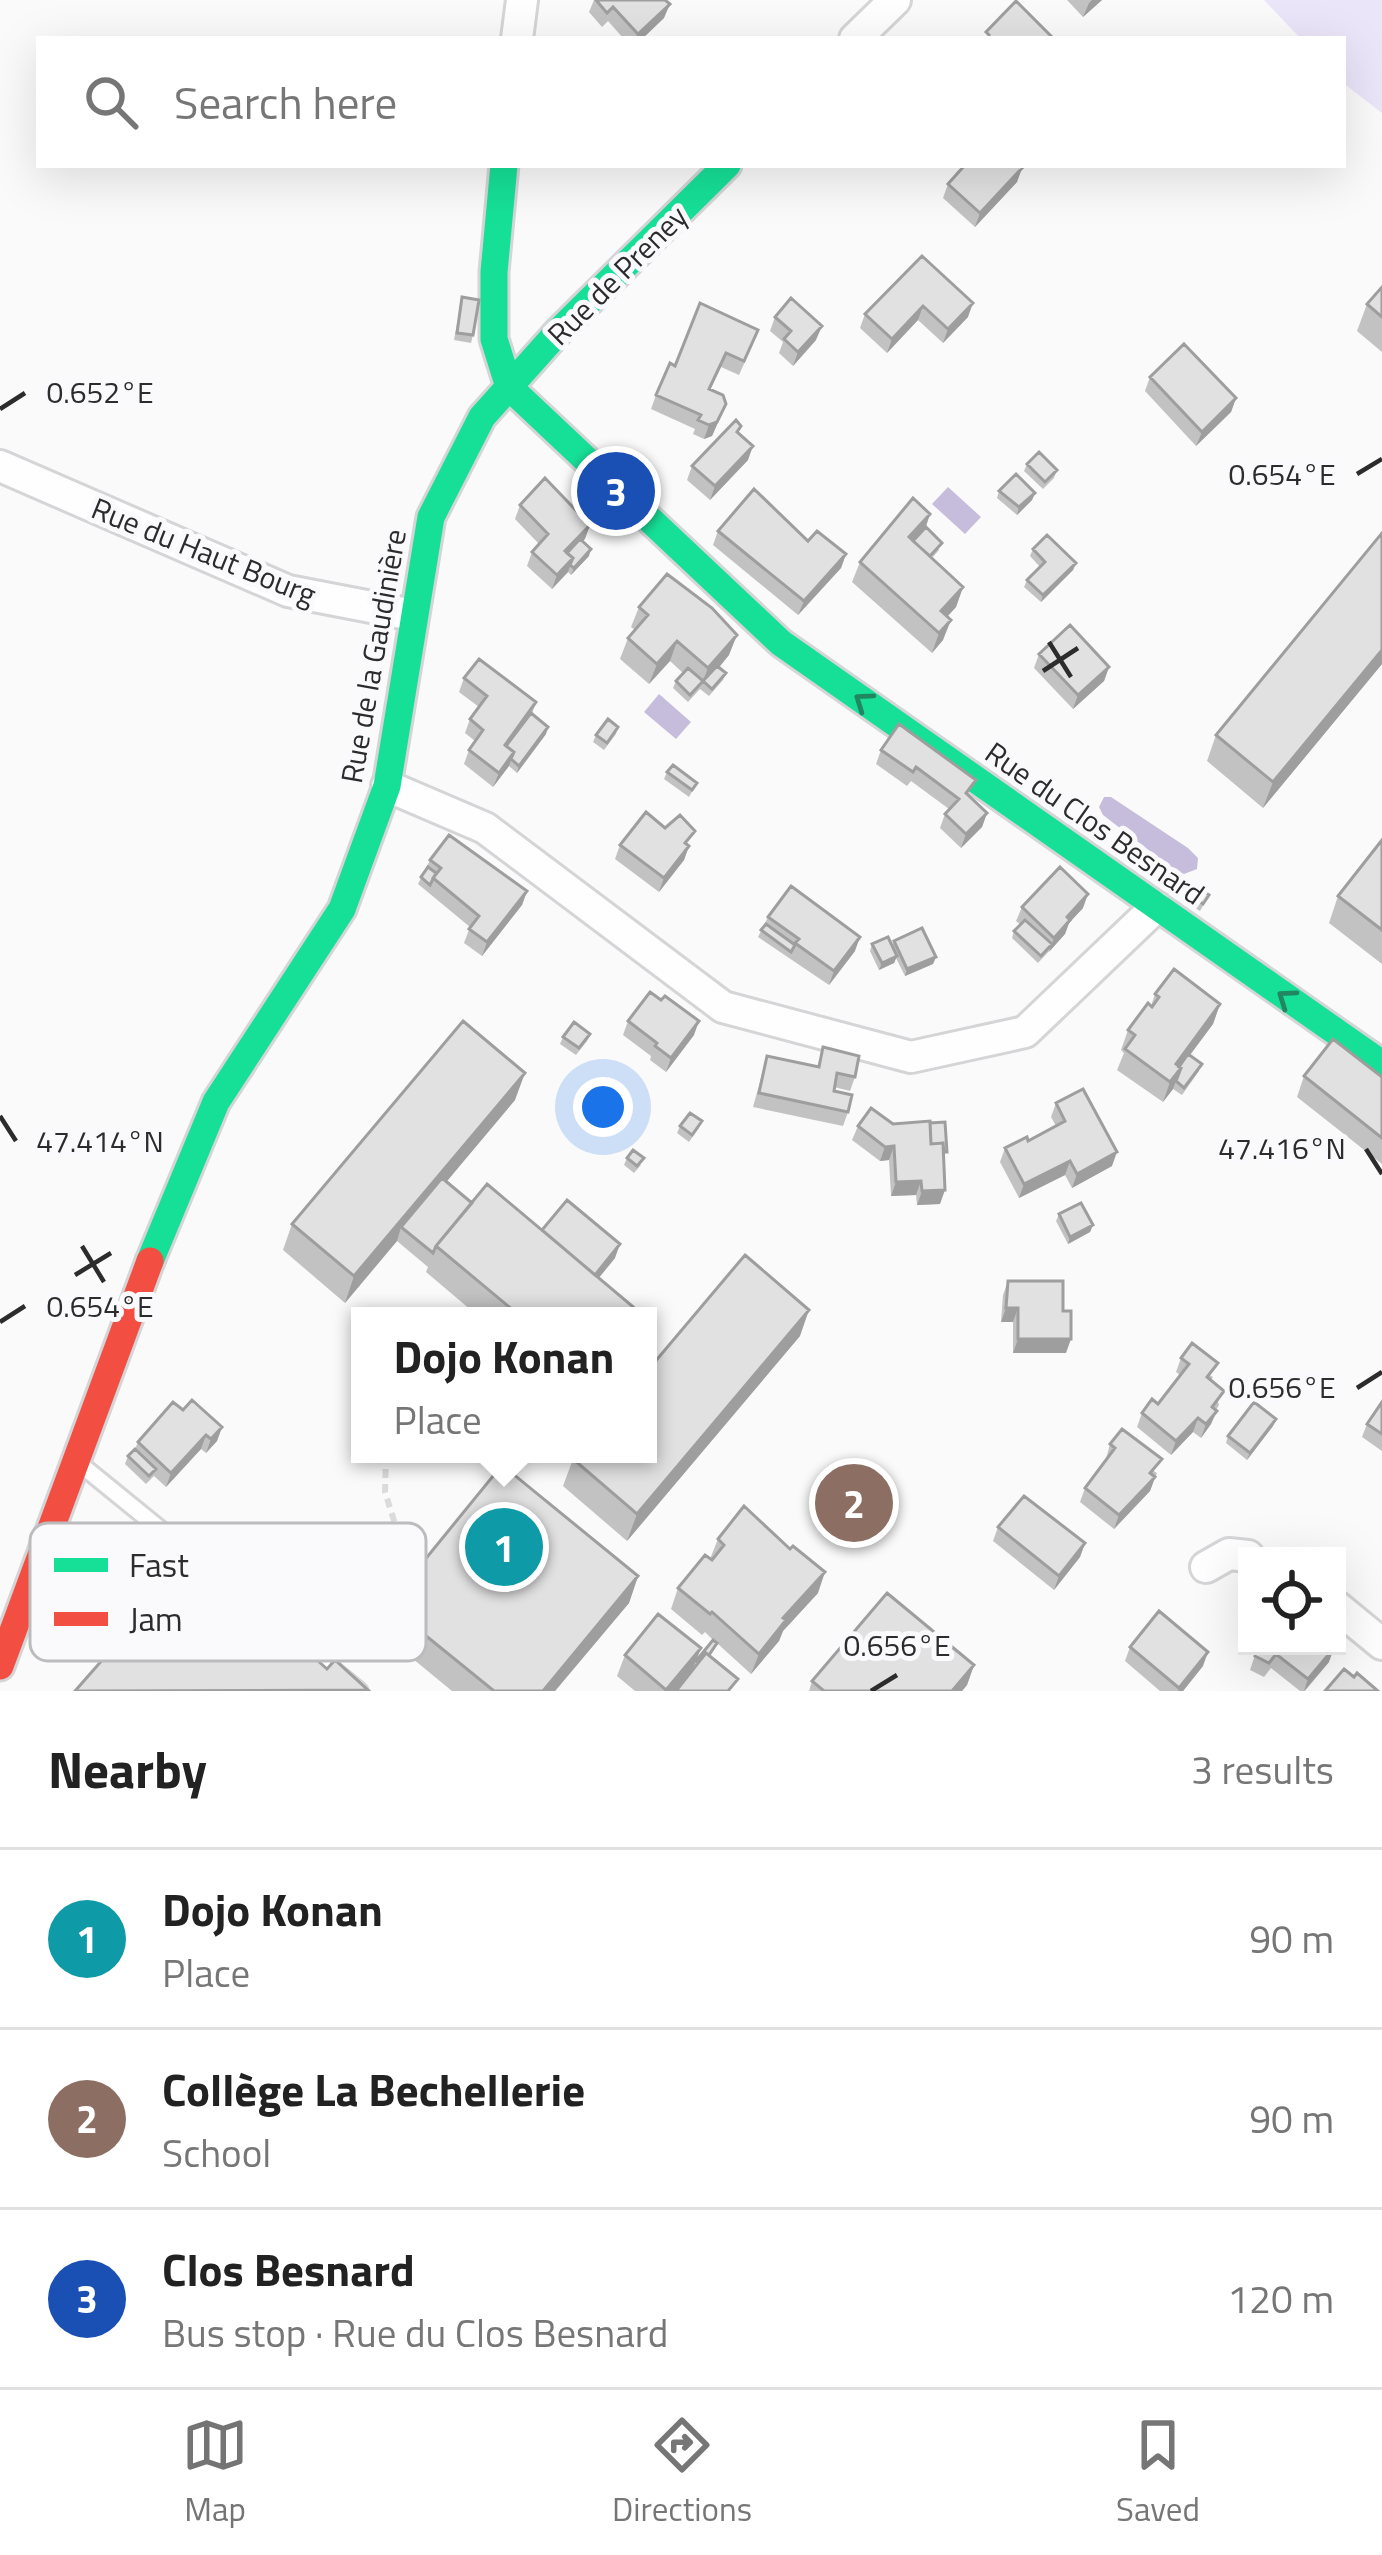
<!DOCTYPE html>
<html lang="en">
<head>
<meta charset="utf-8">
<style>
	:root { --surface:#fff; --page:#f2f2f2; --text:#222; --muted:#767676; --line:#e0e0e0; --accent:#747475 }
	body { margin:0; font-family:"Titillium Web",sans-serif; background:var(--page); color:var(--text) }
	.controls { position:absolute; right:36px; bottom:36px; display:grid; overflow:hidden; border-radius:0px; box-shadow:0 12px 48px #0002 }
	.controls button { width:108px; height:108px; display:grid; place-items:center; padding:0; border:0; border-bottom:3px solid var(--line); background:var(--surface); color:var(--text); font:60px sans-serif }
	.you { position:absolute; left:603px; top:1107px; width:42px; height:42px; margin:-30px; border:9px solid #fff; border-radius:50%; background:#1a73e8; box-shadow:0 0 0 18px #1a73e833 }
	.badge { display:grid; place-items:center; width:78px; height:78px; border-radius:50%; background:var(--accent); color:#fff; font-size:39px; font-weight:700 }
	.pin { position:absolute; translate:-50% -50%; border:6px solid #fff; box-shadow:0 3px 12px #0006 }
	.popup { position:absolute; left:351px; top:1307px; width:306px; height:156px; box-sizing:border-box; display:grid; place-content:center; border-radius:0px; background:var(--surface); filter:drop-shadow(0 3px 9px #0005); font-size:39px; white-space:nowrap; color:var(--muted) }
	.popup b { font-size:45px; color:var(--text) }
	.popup::after { content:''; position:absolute; left:50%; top:100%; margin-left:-24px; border:24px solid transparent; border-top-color:var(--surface) }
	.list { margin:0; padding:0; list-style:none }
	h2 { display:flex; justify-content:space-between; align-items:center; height:156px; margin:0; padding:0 48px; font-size:51px }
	h2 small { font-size:39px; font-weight:400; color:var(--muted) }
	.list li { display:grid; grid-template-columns:78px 1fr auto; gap:36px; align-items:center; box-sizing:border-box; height:180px; padding:0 48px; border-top:3px solid var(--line) }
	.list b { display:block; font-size:45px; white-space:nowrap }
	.list p { margin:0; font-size:39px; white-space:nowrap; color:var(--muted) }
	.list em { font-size:39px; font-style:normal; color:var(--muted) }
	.icon { flex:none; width:66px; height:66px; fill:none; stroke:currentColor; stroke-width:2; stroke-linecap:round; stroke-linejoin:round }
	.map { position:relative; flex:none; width:1382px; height:1691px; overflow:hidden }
	.search { position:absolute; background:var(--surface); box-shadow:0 12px 48px #0002; left:36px; right:36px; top:36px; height:132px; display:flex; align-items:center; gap:30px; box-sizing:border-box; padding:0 42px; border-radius:0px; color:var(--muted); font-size:45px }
	.sheet { height:696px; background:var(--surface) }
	nav { display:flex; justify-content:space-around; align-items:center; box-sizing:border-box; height:168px; border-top:3px solid var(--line); background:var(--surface); font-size:33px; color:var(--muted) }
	nav a { display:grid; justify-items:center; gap:6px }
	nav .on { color:var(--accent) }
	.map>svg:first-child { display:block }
	.green { fill:#ebe5f9 }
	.water { fill:#c6bcdb }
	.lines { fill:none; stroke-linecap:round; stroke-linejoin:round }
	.lane-casing { stroke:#d5d4d6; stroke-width:21 }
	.street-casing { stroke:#d5d4d6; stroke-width:36 }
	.fast-casing { stroke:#d5d4d6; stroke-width:33 }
	.jam-casing { stroke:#d5d4d6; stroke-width:33 }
	.path { stroke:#dbdbdb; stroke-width:6; stroke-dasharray:9 6; stroke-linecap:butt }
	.lane { stroke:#fefefe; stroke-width:15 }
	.street { stroke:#fefefe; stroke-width:30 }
	.fast { stroke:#16e098; stroke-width:27 }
	.jam { stroke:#f24e42; stroke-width:27 }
	.wall { fill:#c2c2c2 }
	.shaded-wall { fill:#9e9e9e }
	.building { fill:#e1e1e2; stroke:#9e9e9e; stroke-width:3 }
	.oneway { stroke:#218662 }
	.ticks { fill:none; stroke:#2c2c2d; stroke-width:4.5 }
	.labels { text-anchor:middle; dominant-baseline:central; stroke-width:10; stroke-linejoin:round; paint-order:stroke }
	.street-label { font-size:30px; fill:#2c2c2d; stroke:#faf9fc }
	.key { fill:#faf9fc; stroke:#bcbcbe; stroke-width:3 }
	.key-label { font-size:33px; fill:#2c2c2d }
	.ticks-label { font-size:30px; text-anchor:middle; fill:#2c2c2d; stroke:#faf9fc; stroke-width:10; stroke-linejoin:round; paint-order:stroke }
</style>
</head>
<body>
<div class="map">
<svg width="1382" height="1691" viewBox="0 0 1382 1691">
	<rect width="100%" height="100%" fill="#fafafb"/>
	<path class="green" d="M1264 0H1382V113L1343 83V39H1301Z"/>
	<path class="water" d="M948 487 981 517 965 534 932 504Z
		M659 694 691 722 676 739 644 712Z
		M1104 797H1111L1188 848 1198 858 1197 869 1184 874 1176 871 1103 815 1099 807Z"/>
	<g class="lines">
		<g class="lane-casing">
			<path id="lane" d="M80 1464 359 1691"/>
		</g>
		<g class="street-casing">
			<path id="street" d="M517 39 522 0
				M855 39 895 0
				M0 466 288 591 413 615
				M387 786 485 828 723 1007 911 1057 1025 1032 1156 907
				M1206 1567 1229 1554 1248 1556
				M1337 1607 1382 1644"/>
		</g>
		<g class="fast-casing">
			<path id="fast" d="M504 165 494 272V339L509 387 781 643 1382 1064
				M150 1261 216 1102 342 909 387 786 431 517 482 417 558 332 727 165"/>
		</g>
		<g class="jam-casing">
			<path id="jam" d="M0 1666 150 1261"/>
		</g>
		<path class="path" d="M356 1341 360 1349
			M314 1627 396 1527 385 1492 386 1454"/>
		<use href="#lane" class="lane"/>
		<use href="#street" class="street"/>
		<use href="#fast" class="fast"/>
		<use href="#jam" class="jam"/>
	</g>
	<path class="wall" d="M594 0H665L664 18 642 39H624L608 21 602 27 589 12Z
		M1067 0H1102L1083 17Z
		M962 165H1019L1022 168 1017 182 975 227 943 198 948 184 961 170Z
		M922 256 968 317 943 343 918 320 887 353 860 328 865 314Z
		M1382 287V352L1357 331 1367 304Z
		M462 297 473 335 471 343 454 340Z
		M775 317 816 340 793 366 779 353 783 342 770 331Z
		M753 344 739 375 721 367 710 390 720 418 712 436 704 439 693 434 695 429 651 409 656 395 675 366Z
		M1150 377 1236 398 1231 412 1196 446 1145 391Z
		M741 426 738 433 748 460 710 500 687 480 692 466Z
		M1027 464 1057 470 1054 478 1043 489 1024 471Z
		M999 491 1035 493 1032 500 1017 515 997 498Z
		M520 505 590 525 582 541 589 556 571 575 568 572 552 589 527 566 532 552 539 544 515 519Z
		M930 514 926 527 939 550 932 558 963 587 956 607 947 617 943 640 932 653 852 582 860 562Z
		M718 531 808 541 846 554 841 568 798 615 713 545Z
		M1382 533V664L1263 808 1207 761 1216 735Z
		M1033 549 1076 563 1073 570 1041 602 1024 587 1027 580 1040 567 1030 556Z
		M639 607 729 655 719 668 726 673 723 680 709 696 700 689 688 702 673 688 676 681 683 673 670 661 649 684 620 659 628 638 635 630 631 627Z
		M1039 654 1109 667 1104 681 1073 709 1034 668Z
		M464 678 536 702 532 714 546 734 517 773 509 766 493 787 464 764 469 750 475 741 465 733 470 719 479 707 459 692Z
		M618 727 616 734 604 750 593 742 596 735Z
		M881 750 970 796 987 813 982 827 961 848 940 828 945 814 949 809 911 781 907 786 876 764Z
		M667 772 697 783 689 797 664 779Z
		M1382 840V964L1329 923 1338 896Z
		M620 845 689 846 684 860 659 892 615 859Z
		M430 860 527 891 522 905 482 956 464 943 470 927 418 884Z
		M1187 893 1209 895 1200 911 1184 901Z
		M1022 907 1083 908 1069 923 1065 934 1038 963 1012 938 1014 931 1021 925 1016 921Z
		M768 917 855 951 829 985 758 937Z
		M894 941 936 957 933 964 905 976 896 958 894 963 879 970 870 951 872 944 892 946Z
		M1155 994 1220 1004 1213 1024 1190 1055 1199 1071 1182 1095 1173 1089 1163 1102 1117 1070 1124 1053 1121 1050 1128 1030 1151 1006Z
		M628 1021 694 1035 666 1072 650 1060 651 1056 623 1035Z
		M590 1034 587 1041 576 1055 560 1044 563 1037Z
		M823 1047 855 1077 850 1091 834 1087V1091L848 1112 843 1126 753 1107 767 1056 817 1067Z
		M1304 1076 1382 1077V1164L1297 1097Z
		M515 1100 446 1182 472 1203 615 1258 599 1278 644 1316H478L426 1272 428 1267 397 1241 345 1303 283 1250 292 1224Z
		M1056 1103 1112 1166 1072 1188 1065 1175 1019 1198 1000 1162 1005 1148 1028 1141 1056 1126 1051 1117Z
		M702 1121 699 1128 689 1142 677 1133 680 1126Z
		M858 1126 945 1159 940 1204 917 1205 916 1195 891 1196 889 1160 880 1161 852 1140Z
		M627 1158 641 1165 634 1173 624 1165Z
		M1059 1214 1093 1225 1090 1232 1068 1244 1056 1221Z
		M1008 1281 1066 1353H1013V1322H1001L1003 1295Z
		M800 1336 627 1541 563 1486 573 1459 657 1359Z
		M1181 1358 1213 1377 1211 1380 1219 1405 1216 1410 1211 1424 1201 1438 1193 1432 1171 1455 1137 1427 1142 1413 1158 1404 1180 1375 1176 1372Z
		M1382 1402V1451L1362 1437 1367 1424Z
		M183 1410 222 1427 217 1441 206 1453 201 1449 166 1487 154 1476 146 1484 125 1464 128 1456 135 1449 138 1442Z
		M1273 1426 1247 1460 1226 1443 1228 1436Z
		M1110 1444 1157 1473 1150 1491 1114 1529 1080 1502 1085 1488 1106 1459Z
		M998 1527 1085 1543 1080 1557 1054 1590 993 1541Z
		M718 1539 818 1593 783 1631 779 1641 751 1674 718 1644 675 1691H635L617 1676 625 1655 701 1648 696 1661 713 1640 705 1632 702 1635 671 1609 678 1588 710 1559Z
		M638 1576 629 1603 555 1691H452L379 1631 388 1605Z
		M1258 1646 1329 1662 1305 1691H1300L1271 1668 1264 1677 1250 1670Z
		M1130 1647 1203 1666 1183 1691H1160L1125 1661Z
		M974 1665 967 1685 962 1691H809L812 1681Z"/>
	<path class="shaded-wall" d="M1092 0H1102L1083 17 1089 3Z
		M670 4 664 18 642 39H636L638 34Z
		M1022 168 1017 182 975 227 980 213Z
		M973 303 968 317 943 343 948 329Z
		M923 306 918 320 887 353 892 339Z
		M822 326 816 340 793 366 798 352Z
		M1236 398 1231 412 1196 446 1202 432Z
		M726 404 712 436 704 439 709 425Z
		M753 446 748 460 710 500 715 486Z
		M1035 493 1032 500 1017 515 1019 507Z
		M930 514 923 534 906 552 909 537Z
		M590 525 585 539 565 560V551Z
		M591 549 589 556 571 575 574 568Z
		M846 554 841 568 798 615 804 601Z
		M573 558 568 572 552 589 557 575Z
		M1076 563 1073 570 1041 602 1043 595Z
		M963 587 956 607 934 631 941 611Z
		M951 620 943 640 932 653 939 633Z
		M737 635 729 655 705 683 703 681 708 668Z
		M677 641 670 661 649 684 657 664Z
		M1382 650V664L1263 808 1273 782Z
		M1109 667 1104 681 1073 709 1078 695Z
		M548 727 546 734 517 773 519 766Z
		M514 752 509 766 493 787 499 773Z
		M987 813 982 827 961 848 966 834Z
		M689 846 684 860 659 892 664 878Z
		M527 891 522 905 482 956 487 942Z
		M1088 894 1083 908 1069 923 1065 934 1049 952 1054 938 1067 917Z
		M860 937 855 951 829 985 834 971Z
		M897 956 894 963 879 970 882 963Z
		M936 957 933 964 905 976 907 969Z
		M1220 1004 1213 1024 1172 1079 1176 1064Z
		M699 1021 694 1035 666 1072 671 1058Z
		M1181 1068 1173 1089 1163 1102 1170 1082Z
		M525 1073 515 1100 406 1230 401 1227 397 1241 345 1303 354 1276Z
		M894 1146 889 1160 880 1161 885 1147Z
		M1117 1152 1112 1166 1072 1188 1077 1174Z
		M1070 1161 1065 1175 1019 1198 1024 1184Z
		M921 1181 916 1195 891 1196 896 1182Z
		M945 1190 940 1204 917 1205 922 1191Z
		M1093 1225 1090 1232 1068 1244 1070 1237Z
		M620 1244 615 1258 582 1298 587 1284Z
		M1006 1308H1018L1013 1322H1001Z
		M809 1310 800 1336 627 1541 637 1514Z
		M1018 1339H1071L1066 1353H1013Z
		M1217 1411 1211 1424 1201 1438 1206 1424Z
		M1198 1418 1193 1432 1171 1455 1176 1441Z
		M1276 1419 1273 1426 1247 1460 1250 1453Z
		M222 1427 217 1441 206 1453 211 1439Z
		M206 1435 201 1449 166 1487 171 1473Z
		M1155 1477 1150 1491 1114 1529 1119 1515Z
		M1085 1543 1080 1557 1054 1590 1059 1576Z
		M825 1572 818 1593 783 1631 779 1641 751 1674 759 1654 783 1618Z
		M638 1576 629 1603 555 1691H543Z
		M701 1648 693 1668 675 1691H666Z
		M1334 1648 1329 1662 1304 1691 1308 1679Z
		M1208 1652 1203 1666 1183 1691H1178Z
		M974 1665 967 1685 962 1691H952Z"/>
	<path class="building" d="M596 0H665L670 4 638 34 613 7 607 13Z
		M1016 1 1051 36 1048 39H986L989 35 986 32Z
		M965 165H1019L1022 168 980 213 948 184Z
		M922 256 973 303 948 329 923 306 892 339 865 314Z
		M1382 287V317L1367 304Z
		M462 297 479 300 473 335 457 333Z
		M791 298 822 326 798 352 784 339 791 331 775 317Z
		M700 303 758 330 744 361 726 353 709 389 723 395 726 404 717 422 709 425 698 420 701 415 656 395 670 363 675 366Z
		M1184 344 1236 398 1202 432 1150 377Z
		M736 420 741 426 737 432 753 446 715 486 692 466Z
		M1039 452 1057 470 1045 482 1027 464Z
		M1016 474 1035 493 1019 507 999 491Z
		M545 478 590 525 565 551 573 558 557 575 532 552 548 534 520 505Z
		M754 489 808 541 817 531 846 554 804 601 718 531Z
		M913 498 930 514 909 537 963 587 941 611 951 620 939 633 860 562Z
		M926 527 942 543 930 556 913 541Z
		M1382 533V650L1273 782 1216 735Z
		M1047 535 1076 563 1043 595 1027 580 1045 562 1033 549Z
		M580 539 591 549 574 568 570 565 573 558 567 553Z
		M667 574 712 608 737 635 708 668 677 641 657 664 628 638 648 615 639 607Z
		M1070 625 1109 667 1078 695 1039 654Z
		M479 659 536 702 505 745 514 752 499 773 469 750 483 730 470 719 487 696 464 678Z
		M717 666 726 673 712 689 703 681 690 695 676 681 688 668 703 681Z
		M531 713 548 727 519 766 511 759 514 752 506 746Z
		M608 719 618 727 607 743 596 735Z
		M899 724 976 780 966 793 987 813 966 834 945 814 959 799 916 767 913 772 881 750Z
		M673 765 697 783 692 790 667 772Z
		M646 812 665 828 680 815 695 831 685 843 689 846 664 878 620 845Z
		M449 835 527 891 487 942 469 929 479 916 433 878 441 868 430 860Z
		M1382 840V930L1338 896Z
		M428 867 436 873 430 885 421 877Z
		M1060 867 1088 894 1067 917 1070 920 1054 938 1022 907Z
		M1193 885 1209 895 1203 904 1187 893Z
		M791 886 860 937 834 971 795 943 799 939 768 917Z
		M1025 920 1052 944 1041 956 1014 931Z
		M766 924 795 945 791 952 761 930Z
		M922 928 936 957 907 969 894 941Z
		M888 937 897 956 882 963 872 944Z
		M1174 969 1220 1004 1176 1064 1181 1068 1170 1082 1125 1049 1135 1035 1128 1030 1148 1003 1152 1007 1159 997 1155 994Z
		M650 992 661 1000 665 996 699 1021 671 1058 655 1046 657 1043 628 1021Z
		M463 1021 525 1073 354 1276 292 1224Z
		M574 1022 590 1034 579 1048 563 1037Z
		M1333 1039 1382 1077V1138L1304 1076Z
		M823 1047 859 1056 855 1077 837 1073 834 1091 852 1095 848 1112 759 1093 767 1056 819 1067Z
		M1188 1054 1202 1064 1184 1088 1176 1081 1181 1068 1179 1067Z
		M1083 1089 1117 1152 1077 1174 1070 1161 1024 1184 1005 1148 1027 1137 1028 1141 1065 1121 1056 1103Z
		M871 1108 893 1124 930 1121 931 1144 943 1143 945 1190 922 1191 921 1181 896 1182 894 1146 885 1147 858 1126Z
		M690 1113 702 1121 692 1135 680 1126Z
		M945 1122 947 1152H944L943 1143 931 1144 930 1123Z
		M633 1150 644 1158 637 1166 627 1158Z
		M442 1178 472 1203 436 1246 433 1253 401 1227Z
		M487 1184 644 1316H520L436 1246Z
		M567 1200 620 1244 595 1275 542 1230Z
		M1081 1203 1093 1225 1070 1237 1059 1214Z
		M745 1255 809 1310 637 1514 573 1459 577 1454H648V1370Z
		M1008 1281H1063V1311H1071V1339H1018V1308H1006Z
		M1192 1343 1218 1363 1207 1377 1224 1391 1212 1407 1217 1411 1206 1424 1198 1418 1176 1441 1142 1413 1152 1399 1158 1404 1189 1364 1181 1358Z
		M648 1352 657 1359 648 1370Z
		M192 1400 222 1427 211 1439 206 1435 171 1473 138 1442 173 1402 183 1410Z
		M1254 1402 1276 1419 1250 1453 1228 1436Z
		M1382 1402V1434L1367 1424Z
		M1122 1429 1162 1459 1150 1473 1155 1477 1119 1515 1085 1488 1115 1448 1110 1444Z
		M135 1449 156 1469 149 1476 128 1456Z
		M502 1465 638 1576 543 1691H494L388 1605Z
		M1024 1496 1085 1543 1059 1576 998 1527Z
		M744 1506 790 1549 793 1546 825 1572 783 1618 786 1620 759 1654 712 1612 710 1614 678 1588 705 1555 712 1560 724 1545 718 1539Z
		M206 1577 290 1651 298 1643 327 1669 335 1660 368 1690 75 1691 170 1583 188 1599Z
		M887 1593 974 1665 952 1691H824L812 1681Z
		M1159 1611 1208 1652 1179 1688 1130 1647Z
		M658 1614 701 1648 666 1690 625 1655Z
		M713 1640 717 1643 709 1655 706 1653 698 1663 696 1661Z
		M1258 1646H1332L1334 1648 1308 1679 1276 1654 1269 1663 1255 1656Z
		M706 1653 738 1679 728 1691H676Z
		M1344 1669 1354 1677 1357 1673 1378 1691H1325Z"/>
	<defs><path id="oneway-chevron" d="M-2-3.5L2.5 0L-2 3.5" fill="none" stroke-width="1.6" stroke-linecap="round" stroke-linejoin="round" transform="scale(3)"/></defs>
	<g class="oneway">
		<use href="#oneway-chevron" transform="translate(863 701) rotate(-145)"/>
		<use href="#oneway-chevron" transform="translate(1286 998) rotate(-145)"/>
	</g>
	<path class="ticks" d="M0 409 25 393M1357 474 1382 459M1049 642 1071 677M1043 671 1078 648M0 1116 16 1141M1366 1149 1382 1174M82 1246 104 1282M75 1275 111 1253M0 1322 25 1306M1357 1388 1382 1372M871 1691 897 1675"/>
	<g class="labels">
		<g class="street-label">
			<text transform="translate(617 275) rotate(-45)">Rue de Preney</text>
			<text transform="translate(204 551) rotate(22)">Rue du Haut Bourg</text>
			<text transform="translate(373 656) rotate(-80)">Rue de la Gaudinière</text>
			<text transform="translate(1095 823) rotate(35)">Rue du Clos Besnard</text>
		</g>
	</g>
	<rect x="30" y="1523" width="396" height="138" rx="18" class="key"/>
	<rect x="54" y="1558" width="54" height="14" fill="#16e098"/>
	<rect x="54" y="1612" width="54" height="14" fill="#f24e42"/>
	<g class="key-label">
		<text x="129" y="1577">Fast</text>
		<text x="129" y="1631">Jam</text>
	</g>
	<g class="ticks-label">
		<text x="100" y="403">0.652°E</text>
		<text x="1282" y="485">0.654°E</text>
		<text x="100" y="1152">47.414°N</text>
		<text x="1282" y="1159">47.416°N</text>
		<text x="100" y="1317">0.654°E</text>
		<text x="1282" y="1398">0.656°E</text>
		<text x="897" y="1656">0.656°E</text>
	</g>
</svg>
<div class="controls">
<button><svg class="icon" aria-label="locate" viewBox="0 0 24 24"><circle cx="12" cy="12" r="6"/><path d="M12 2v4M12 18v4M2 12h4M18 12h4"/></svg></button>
</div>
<div class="you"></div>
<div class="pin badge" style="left:504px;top:1547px;background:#0f9aa8">1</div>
<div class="popup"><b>Dojo Konan</b>Place</div>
<div class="pin badge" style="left:854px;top:1503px;background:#8d6e63">2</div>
<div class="pin badge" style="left:616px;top:491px;background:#1a4fb4">3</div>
<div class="search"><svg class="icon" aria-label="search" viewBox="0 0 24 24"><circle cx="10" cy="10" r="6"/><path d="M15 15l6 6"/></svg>Search here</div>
</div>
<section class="sheet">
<h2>Nearby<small>3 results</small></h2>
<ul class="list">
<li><span class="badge" style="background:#0f9aa8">1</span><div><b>Dojo Konan</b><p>Place</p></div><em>90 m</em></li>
<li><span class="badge" style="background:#8d6e63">2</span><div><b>Collège La Bechellerie</b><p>School</p></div><em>90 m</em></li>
<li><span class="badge" style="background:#1a4fb4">3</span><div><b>Clos Besnard</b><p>Bus stop · Rue du Clos Besnard</p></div><em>120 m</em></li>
</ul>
</section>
<nav>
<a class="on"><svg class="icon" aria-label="map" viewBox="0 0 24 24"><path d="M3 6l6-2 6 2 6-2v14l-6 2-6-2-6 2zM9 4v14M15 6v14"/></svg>Map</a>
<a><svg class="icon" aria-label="directions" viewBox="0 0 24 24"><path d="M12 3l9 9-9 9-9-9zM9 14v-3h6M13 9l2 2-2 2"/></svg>Directions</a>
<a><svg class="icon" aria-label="saved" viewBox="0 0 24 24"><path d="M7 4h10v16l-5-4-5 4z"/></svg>Saved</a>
</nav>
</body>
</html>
